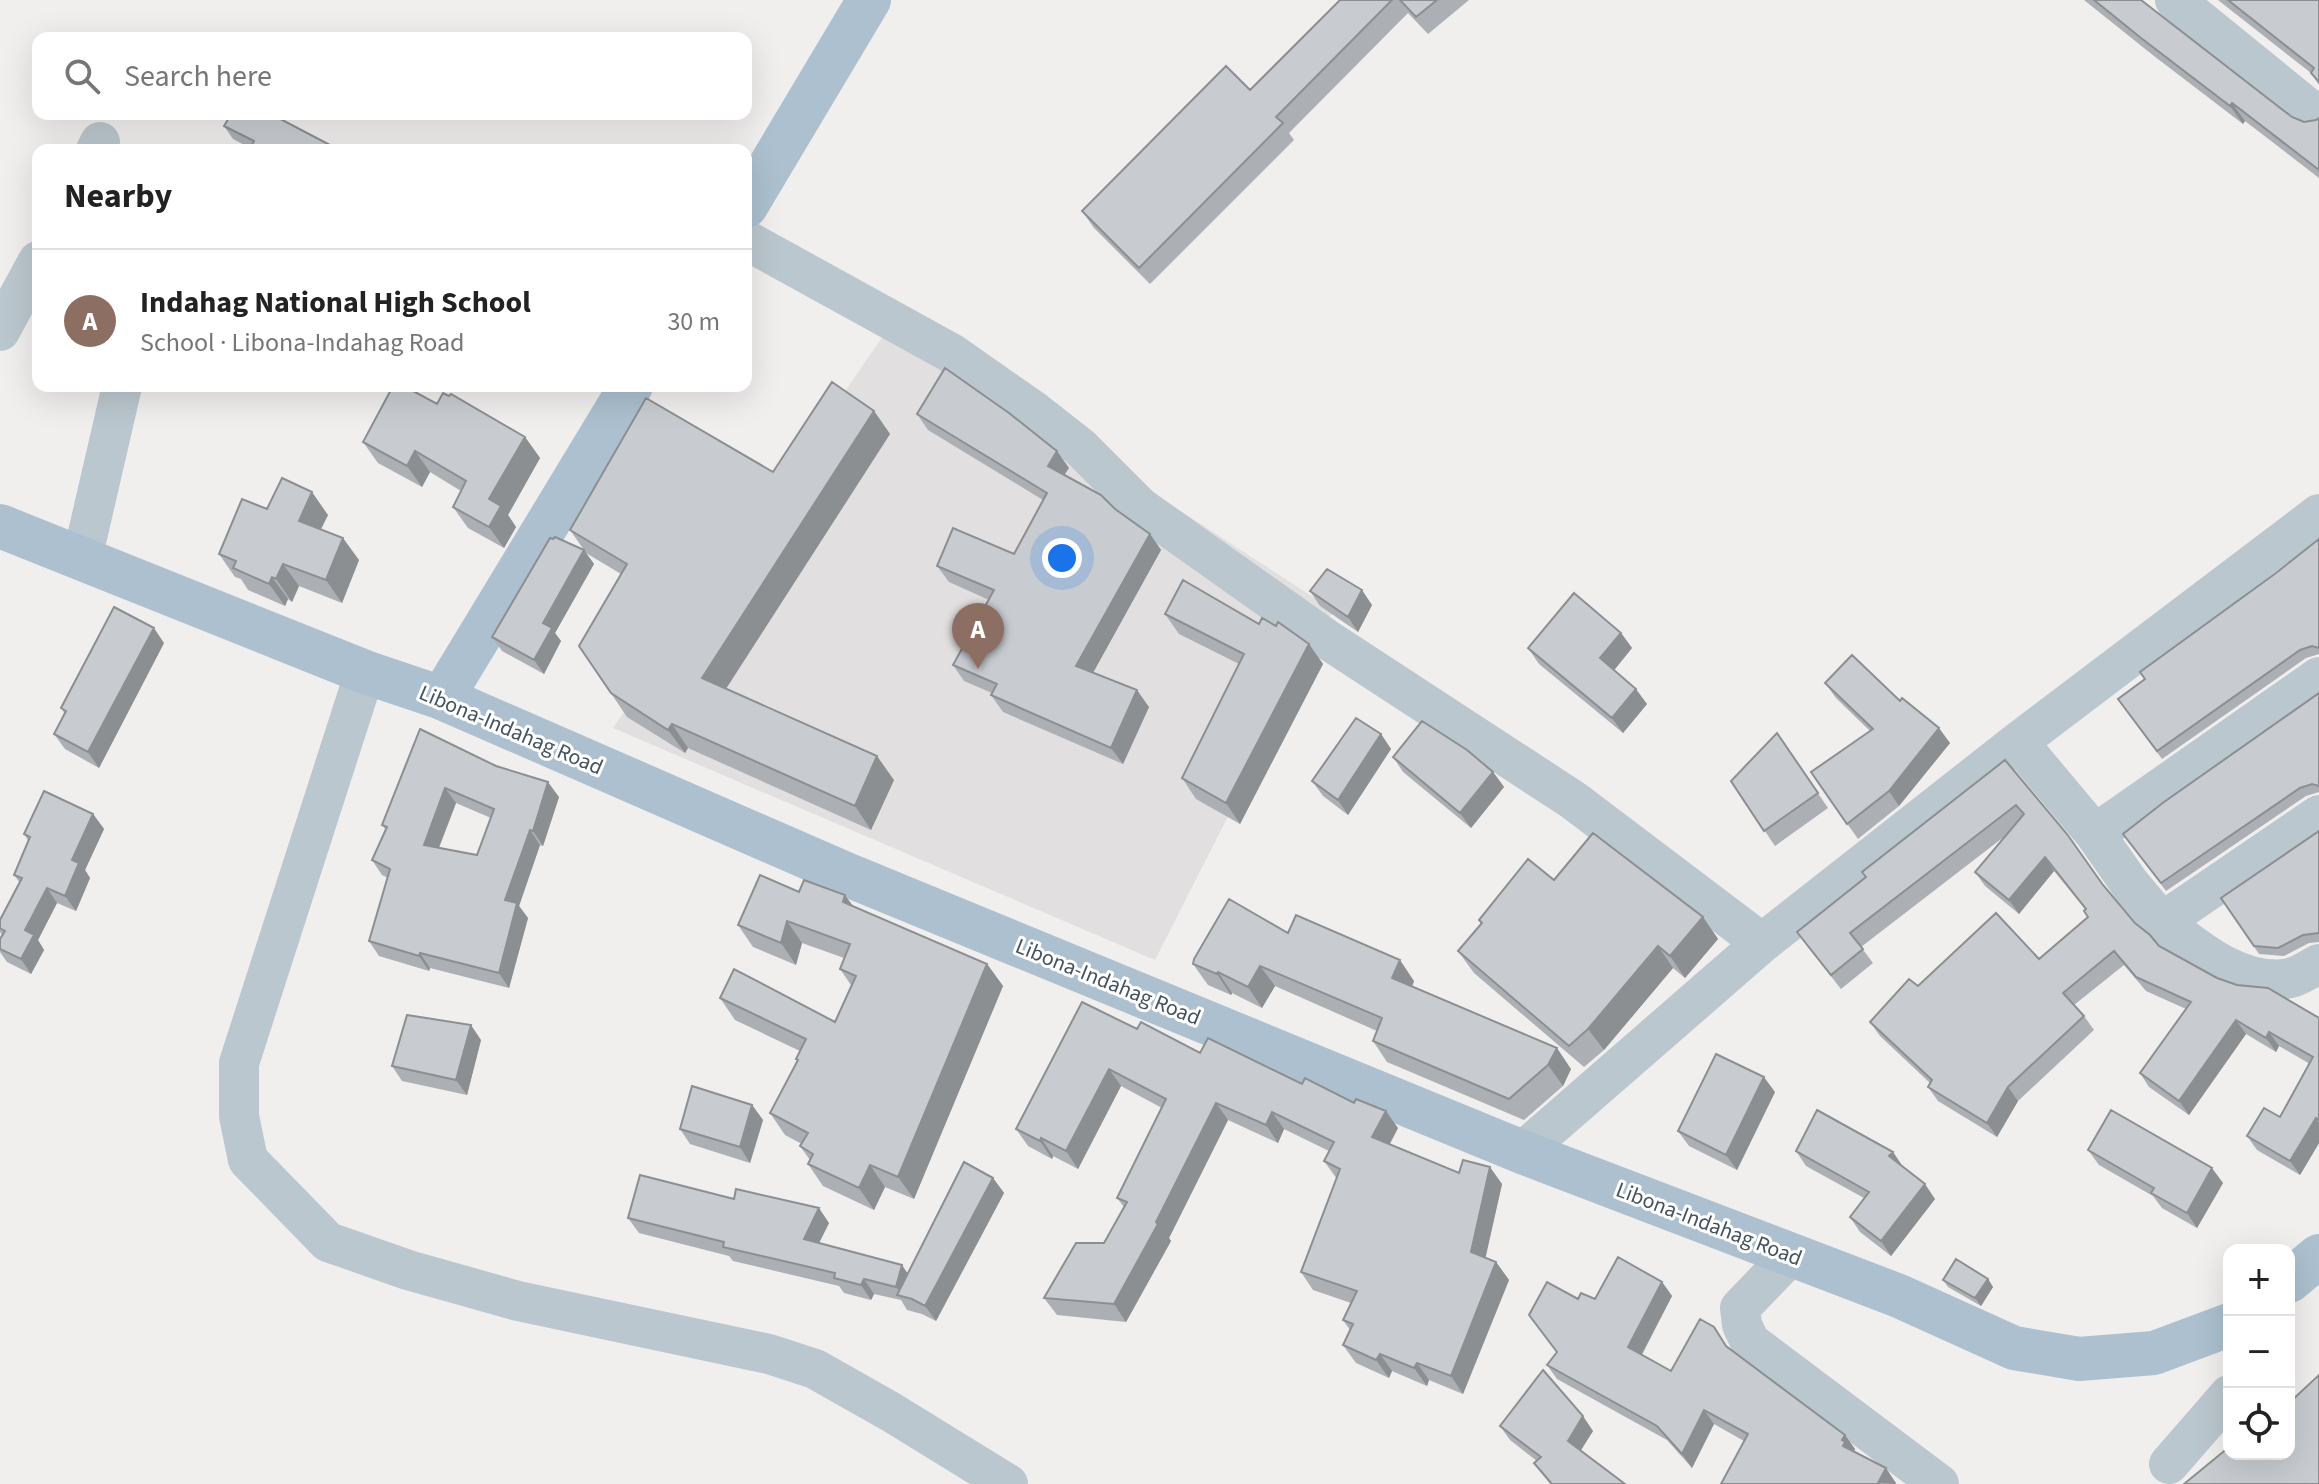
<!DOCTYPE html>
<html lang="en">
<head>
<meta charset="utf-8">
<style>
	:root { --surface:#fff; --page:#f2f2f2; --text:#222; --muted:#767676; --line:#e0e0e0; --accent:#0f766e }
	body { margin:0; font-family:"Source Sans 3",sans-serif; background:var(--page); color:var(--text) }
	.controls { position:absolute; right:24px; bottom:24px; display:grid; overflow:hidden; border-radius:16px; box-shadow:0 8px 32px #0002 }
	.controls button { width:72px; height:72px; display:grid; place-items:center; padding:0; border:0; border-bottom:2px solid var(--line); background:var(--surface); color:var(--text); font:40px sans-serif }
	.you { position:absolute; left:1062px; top:558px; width:28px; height:28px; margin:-20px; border:6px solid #fff; border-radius:50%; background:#1a73e8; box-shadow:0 0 0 12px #1a73e833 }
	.badge { display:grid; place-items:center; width:52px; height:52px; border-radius:50%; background:var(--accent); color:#fff; font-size:26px; font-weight:700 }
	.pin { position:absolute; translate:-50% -66px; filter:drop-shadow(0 2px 4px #0008) }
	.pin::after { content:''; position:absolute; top:42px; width:28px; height:24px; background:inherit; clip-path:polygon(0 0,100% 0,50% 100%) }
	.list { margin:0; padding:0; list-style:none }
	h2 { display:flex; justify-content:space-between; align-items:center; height:104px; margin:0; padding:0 32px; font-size:34px }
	h2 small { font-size:26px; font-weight:400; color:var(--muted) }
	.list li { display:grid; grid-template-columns:52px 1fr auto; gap:24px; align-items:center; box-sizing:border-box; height:144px; padding:0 32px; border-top:2px solid var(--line) }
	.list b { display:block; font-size:30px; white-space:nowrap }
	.list p { margin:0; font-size:26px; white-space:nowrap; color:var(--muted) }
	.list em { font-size:26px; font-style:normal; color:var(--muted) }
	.icon { flex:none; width:44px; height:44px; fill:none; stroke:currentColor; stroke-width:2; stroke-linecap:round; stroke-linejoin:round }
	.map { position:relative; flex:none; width:2319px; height:1484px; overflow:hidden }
	.search { position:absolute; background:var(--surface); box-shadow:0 8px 32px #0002; left:32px; top:32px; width:720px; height:88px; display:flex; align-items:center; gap:20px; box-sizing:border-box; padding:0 28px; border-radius:16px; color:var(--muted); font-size:30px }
	.panel { position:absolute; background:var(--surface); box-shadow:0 8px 32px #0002; left:32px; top:144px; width:720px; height:248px; border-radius:16px }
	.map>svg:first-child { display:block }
	.education { fill:#e2dfe0 }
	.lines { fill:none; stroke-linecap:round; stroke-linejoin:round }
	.minor { stroke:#bbc7ce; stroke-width:40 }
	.major { stroke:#acc0cf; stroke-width:44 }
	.wall { fill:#acafb4; fill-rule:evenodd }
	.shaded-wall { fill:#8c8f92 }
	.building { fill:#c8ccd1; stroke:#8c8f92; stroke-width:2; fill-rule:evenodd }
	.labels { text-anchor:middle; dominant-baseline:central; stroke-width:6; stroke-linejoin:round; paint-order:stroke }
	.street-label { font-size:22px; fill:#45535c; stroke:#fff }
</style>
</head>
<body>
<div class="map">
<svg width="2319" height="1484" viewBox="0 0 2319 1484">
	<rect width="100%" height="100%" fill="#f1eeee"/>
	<path class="education" d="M892 323 1333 610 1155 960 613 728Z"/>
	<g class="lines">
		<path class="minor" d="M2175 0 2319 117
			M96 150 100 142
			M746 240 951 353 1034 411 1080 447 1140 507 1328 640 1573 800 1762 943
			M0 331 38 261
			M82 559 122 386
			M365 672 239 1063V1116L248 1160 328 1242 408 1270 518 1301 769 1354 815 1369 891 1412 1008 1484
			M2018 742 2095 834 2130 884 2162 922 2319 815
			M2095 834 2319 677
			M2162 922C2198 949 2237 984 2285 979 2296 978 2309 969 2319 964
			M1522 1152 1762 943 2018 742 2319 514
			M1791 1255 1740 1308 1742 1325 1750 1342 1939 1484
			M2169 1464 2229 1395"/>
		<path class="major" d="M746 206 869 0
			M0 526 365 672 442 698 848 875 1522 1152 1899 1296 2014 1348 2079 1359 2154 1353 2229 1325
			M442 698 631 386
			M2289 1281 2319 1256"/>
	</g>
	<path class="wall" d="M1340 0H1469L1428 34 1408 13 1289 133 1294 140 1150 284 1094 228 1082 211 1250 90Z
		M2084 0H2141L2292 117 2304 122 2316 120 2319 118V178L2245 121 2243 124 2154 56Z
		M2218 0H2319V85L2311 73Z
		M224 126 334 150 250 148 233 139Z
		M437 404 525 437 540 458 508 515 516 527 504 548 468 528 453 507 461 491 430 472 422 487 378 463 363 442Z
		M874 411 890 434 726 689 894 780 871 830 688 748 685 753 627 717 579 646 621 574 586 553 594 564 555 633 561 641 544 674 502 651 492 637 584 550 570 530 773 472Z
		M917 414 1069 468 1064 475 1150 534 1161 550 1093 672 1149 707 1123 764 1003 712 991 695 992 693 964 681 953 665 989 600 949 582 937 566 1014 554 1043 500 928 430Z
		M267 509 328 515 321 529 359 560 342 603 299 586 292 602 288 599 285 606 248 590 241 579 235 577 219 554Z
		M2319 539V654L2306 658 2162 759 2118 699 2145 679Z
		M1310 591 1372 605 1358 632 1320 606Z
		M1165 614 1259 624 1309 644 1323 664 1240 824 1196 799 1182 778 1239 664 1179 634Z
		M1621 633 1632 648 1614 670 1647 704 1623 733 1539 664 1528 648Z
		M164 643 99 768 65 749 54 734 65 714 61 708Z
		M1825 683 1900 701 1950 743 1899 806 1858 839 1811 772 1870 731 1836 698Z
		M2319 693V792L2306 796 2166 891 2123 834Z
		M420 729 559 797 543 846 540 845 519 906 528 918 509 988 430 968 429 971 379 956 369 941 388 878 382 875 372 860 386 830 382 825ZM456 803 491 818 477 855 439 848Z
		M1777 733 1828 808 1775 846 1731 781Z
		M1381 734 1391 749 1348 815 1323 796 1312 781Z
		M1393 757 1493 772 1504 787 1471 828 1403 772Z
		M2005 760 2103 885 2135 923 2159 946 2217 978 2319 1018V1143L2300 1175 2257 1150 2247 1136 2280 1117 2310 1064 2279 1046 2276 1052 2246 1034 2189 1115 2149 1087 2140 1073 2186 1009 2146 991 2124 965 2074 1005 2084 1016 2094 1030 2018 1101 1997 1137 1938 1101 1928 1087 1930 1083 1880 1036 1870 1022 1918 986 2039 959 2088 917 2085 909 2054 871 2019 914 1985 886 1975 872 2009 833 1861 947 1873 963 1841 989 1807 946 1797 932 1866 877Z
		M93 814 104 829 85 870 90 878 76 911 57 903 38 940 44 950 31 974 7 962 0 952V939L2 935 0 932V920L20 883 14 875 28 840 24 834Z
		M2319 831V942L2309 943 2284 956 2259 954 2221 898Z
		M1554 880 1703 917 1718 939 1685 978 1673 968 1604 1050 1584 1067 1474 973 1458 951 1481 924 1479 920Z
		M799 892 853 906 987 964 1003 986 914 1199 885 1187 874 1210 823 1186 808 1164 810 1160 800 1146 802 1144 785 1135 770 1113 797 1061 796 1059 800 1051 735 1020 720 998 835 1022 851 985 840 969 844 958 802 943 796 965 753 947 738 925Z
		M1288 933 1414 981 1412 987 1571 1069 1563 1086 1524 1120 1387 1062 1373 1041 1377 1031 1275 986 1262 1008 1232 993 1231 995 1208 985 1193 964Z
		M1137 1029 1200 1053 1302 1084 1398 1128 1390 1144 1459 1173 1502 1184 1485 1258 1496 1262 1509 1280 1463 1394 1429 1380 1427 1386 1392 1371 1389 1378 1356 1363 1343 1345 1350 1330 1343 1320 1351 1303 1313 1290 1301 1272 1337 1179 1324 1161 1329 1151 1284 1129 1278 1143 1228 1120 1169 1238 1171 1241 1126 1322 1057 1315 1044 1298 1104 1243 1124 1207 1117 1198 1162 1108 1121 1086 1078 1169 1053 1156 1052 1159 1028 1146 1016 1129Z
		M481 1040 467 1095 402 1081 392 1066Z
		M1775 1092 1737 1170 1689 1146 1678 1131Z
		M752 1105 763 1120 750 1163 690 1144 680 1129Z
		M2088 1150 2223 1183 2197 1228 2162 1208 2153 1196 2099 1165Z
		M1796 1151 1893 1152 1903 1167 1935 1199 1891 1256 1860 1232 1850 1217 1864 1198 1806 1166Z
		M993 1178 1004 1193 936 1321 922 1314 907 1310 901 1300 874 1294 871 1300 844 1293 839 1286 733 1261 729 1256 639 1233 628 1218 829 1223 819 1243 908 1274Z
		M1988 1279 1993 1287 1981 1306 1948 1287 1943 1280Z
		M1662 1282 1672 1296 1642 1355 1671 1371 1728 1348 1845 1435 1855 1449 1854 1451 1896 1483 1895 1484H1721L1744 1441 1714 1424 1692 1468 1667 1440 1557 1379 1547 1365 1557 1353 1578 1299H1595Z
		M1500 1426 1593 1431 1580 1451 1625 1484H1550L1534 1463 1537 1461 1510 1440Z"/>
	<path class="shaded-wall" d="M2232 103 2245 121 2243 124 2230 106Z
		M874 411 890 434 718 701 702 678Z
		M525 437 540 458 508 515 516 527 504 548 489 527V499Z
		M415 451 430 472 422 487 407 466Z
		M1057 451 1069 468 1059 483 1048 466Z
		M312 492 328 515 314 543 299 521Z
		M1150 534 1161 550 1088 682 1076 666Z
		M343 538 359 560 342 603 326 580Z
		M584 550 594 564 555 633 561 641 544 674 534 660 543 623Z
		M283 564 299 586 292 602 276 579Z
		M272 577 288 599 285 606 269 584Z
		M1362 590 1372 605 1358 632 1348 617Z
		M154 628 164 643 99 768 88 752Z
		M1621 633 1632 648 1611 674 1600 658Z
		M1309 644 1323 664 1240 824 1226 803Z
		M1636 689 1647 704 1623 733 1612 718Z
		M1137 690 1149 707 1123 764 1111 748Z
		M672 724 688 748 685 753 668 730Z
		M1939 728 1950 743 1899 806 1889 791Z
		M1381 734 1391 749 1348 815 1338 800Z
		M877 756 894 780 871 830 855 806Z
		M1493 772 1504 787 1471 828 1460 813Z
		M548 782 559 797 543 846 533 831Z
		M445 788 456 803 434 860 424 845Z
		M93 814 104 829 85 870 90 878 76 911 65 896 72 860Z
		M530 830 540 845 519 906 528 918 509 988 499 973 505 900Z
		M2045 857 2054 871 2019 914 2009 900Z
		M47 888 57 903 38 940 44 950 31 974 21 959 25 930Z
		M845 895 861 917 843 902Z
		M1703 917 1718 939 1685 978 1670 956Z
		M787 921 802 943 796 965 781 943Z
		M1658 946 1673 968 1604 1050 1588 1029Z
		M420 953 430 968 429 971 419 956Z
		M1400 960 1414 981 1407 999 1392 978Z
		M987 964 1003 986 914 1199 898 1177Z
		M1260 966 1275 986 1262 1008 1248 987Z
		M1218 972 1232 993 1231 995 1217 974Z
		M2236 1020 2246 1034 2189 1115 2179 1101Z
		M471 1025 481 1040 467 1095 456 1080Z
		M2269 1032 2279 1046 2276 1052 2266 1038Z
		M1557 1048 1571 1069 1563 1086 1548 1065Z
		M1109 1069 1121 1086 1078 1169 1066 1151Z
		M1764 1077 1775 1092 1737 1170 1726 1155Z
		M2008 1087 2018 1101 1997 1137 1987 1123Z
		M1216 1103 1228 1120 1169 1238 1171 1241 1126 1322 1114 1304Z
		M752 1105 763 1120 750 1163 740 1147Z
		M1386 1111 1398 1128 1384 1154 1372 1137Z
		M1272 1112 1284 1129 1278 1143 1266 1125Z
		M2316 1118 2319 1123V1143L2300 1175 2290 1161Z
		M1041 1138 1053 1156 1052 1159 1040 1141Z
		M1893 1152 1903 1167 1900 1172 1889 1156Z
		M870 1165 885 1187 874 1210 859 1188Z
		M1490 1167 1502 1184 1483 1269 1471 1252Z
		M2212 1168 2223 1183 2197 1228 2187 1213Z
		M993 1178 1004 1193 936 1321 925 1306Z
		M1925 1184 1935 1199 1891 1256 1881 1241Z
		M819 1208 829 1223 814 1253 804 1239Z
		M1496 1262 1509 1280 1463 1394 1451 1376Z
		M902 1265 912 1280 903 1296 896 1287Z
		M864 1279 874 1294 871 1300 861 1285Z
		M1988 1279 1993 1287 1981 1306 1975 1298Z
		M1662 1282 1672 1296 1638 1361 1628 1347Z
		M1380 1354 1392 1371 1389 1378 1376 1360Z
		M1417 1363 1429 1380 1427 1386 1414 1368Z
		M1704 1410 1714 1424 1692 1468 1682 1454Z
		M1583 1416 1593 1431 1578 1455 1568 1441Z
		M1845 1435 1855 1449 1853 1453 1843 1446 1842 1440Z
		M1886 1468 1896 1483 1895 1484 1878 1483Z"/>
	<path class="building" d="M1340 0H1392L1276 117 1283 123 1139 268 1082 211 1226 66 1250 90Z
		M1400 0H1437L1416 17Z
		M2094 0H2141L2292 117 2304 122 2316 120 2319 118V170L2232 103 2230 106 2141 38Z
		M2228 0H2319V82L2311 73 2314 68Z
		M231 114H271L330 145 328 150H249L254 141 224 126Z
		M945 368 1009 413 1053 448 1057 451 1048 466 1101 495 1115 509 1150 534 1076 666 1137 690 1111 748 991 695 997 684 953 665 994 590 937 566 953 528 1014 554 1047 493 917 414Z
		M832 382 874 411 702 678 877 756 855 806 672 724 668 730 611 693 579 646 627 564 570 530 646 398 773 472Z
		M393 386H404L437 404 443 393 449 396 451 394 525 437 489 499 501 506 489 527 453 507 466 481 415 451 407 466 363 442Z
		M282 478 312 492 299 521 343 538 326 580 283 564 276 579 272 577 269 584 233 568 236 561 219 554 242 499 267 509Z
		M555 537 584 550 543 623 552 628 534 660 492 637 550 538 553 539Z
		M2319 539V648L2312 646 2300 650 2157 751 2118 699 2145 679 2140 672 2276 573Z
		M1327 569 1362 590 1348 617 1310 591Z
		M1183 580 1259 624 1262 618 1276 626 1278 622 1309 644 1226 803 1182 778 1244 654 1165 614Z
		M1574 593 1621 633 1600 658 1636 689 1612 718 1528 648Z
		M114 607 154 628 88 752 54 734 66 711 61 708Z
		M1852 655 1900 701 1902 698 1939 728 1889 791 1847 824 1811 772 1873 729 1825 683Z
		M2319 693V786L2312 784 2300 788 2161 883 2123 834 2164 802Z
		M1356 718 1381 734 1338 800 1312 781Z
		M1422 721 1467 750 1493 772 1460 813 1393 757Z
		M420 729 496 766 548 782 533 831 530 830 505 900 517 903 499 973 420 953 419 956 369 941 390 869 372 860 387 827 382 825ZM445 788 494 809 477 855 424 845Z
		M1777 733 1818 793 1764 831 1731 781Z
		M2005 760 2067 834 2103 885 2135 923 2150 935 2159 946 2217 978 2237 985 2268 988 2319 1018V1120L2316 1118 2290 1161 2247 1136 2264 1108 2280 1117 2313 1057 2269 1032 2266 1038 2236 1020 2179 1101 2140 1073 2191 1002 2136 977 2114 951 2063 993 2084 1016 2008 1087 1987 1123 1928 1087 1932 1080 1870 1022 1909 979 1918 986 1996 913 2039 959 2088 917 2084 911 2086 909 2045 857 2009 900 1975 872 2024 814 2016 805 1850 933 1863 949 1831 975 1797 932 1866 877 1862 872Z
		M44 791 93 814 72 860 79 863 65 896 47 888 25 930 34 935 21 959 0 949V939L5 931 0 928V920L22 878 14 875 30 837 24 834Z
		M2319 831V933L2303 935 2278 948 2254 946 2221 898Z
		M1593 833 1703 917 1670 956 1658 946 1588 1029 1569 1046 1458 951 1482 923 1479 920 1528 859 1554 880Z
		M760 875 799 892 804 880 845 895 843 902 987 964 898 1177 870 1165 859 1188 808 1164 813 1154 800 1146 808 1133 770 1113 798 1060 796 1059 806 1039 720 998 734 969 835 1022 856 976 840 969 850 944 787 921 781 943 738 925Z
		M1229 899 1288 933 1296 915 1400 960 1392 978 1557 1048 1548 1065 1509 1099 1373 1041 1382 1018 1260 966 1248 987 1218 972 1217 974 1193 964 1194 959Z
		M1082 1002 1137 1029 1141 1022 1200 1053 1208 1038 1302 1084 1305 1078 1354 1103 1356 1099 1386 1111 1372 1137 1459 1173 1463 1160 1490 1167 1471 1252 1496 1262 1451 1376 1417 1363 1414 1368 1380 1354 1376 1360 1343 1345 1353 1324 1343 1320 1357 1291 1301 1272 1340 1169 1324 1161 1334 1142 1272 1112 1266 1125 1216 1103 1156 1222 1158 1224 1114 1304 1044 1298 1076 1243H1104L1127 1202 1117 1198 1166 1099 1109 1069 1066 1151 1041 1138 1040 1141 1016 1129Z
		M407 1015 471 1025 456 1080 392 1066Z
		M1716 1054 1764 1077 1726 1155 1678 1131Z
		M692 1086 752 1105 740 1147 680 1129Z
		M1817 1110 1893 1152 1889 1156 1925 1184 1881 1241 1850 1217 1869 1192 1796 1151Z
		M2111 1110 2212 1168 2187 1213 2151 1193 2154 1188 2088 1150Z
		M964 1162 993 1178 925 1306 912 1299 897 1295Z
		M640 1175 734 1199 736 1189 819 1208 804 1239 902 1265 896 1287 864 1279 861 1285 834 1278 835 1273 723 1247 724 1242 628 1218Z
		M1618 1257 1662 1282 1628 1347 1671 1371 1700 1319 1714 1327 1726 1346 1845 1435 1842 1440 1845 1442 1843 1446 1886 1468 1878 1483 1880 1484H1721L1748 1434 1704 1410 1682 1454 1657 1426 1547 1365 1557 1352 1529 1315 1547 1282 1578 1299 1581 1293 1595 1299Z
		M1956 1259 1988 1279 1975 1298 1943 1280Z
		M1543 1370 1583 1416 1568 1441 1625 1484H1552L1534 1463 1541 1457 1500 1426Z
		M2319 1375V1484H2184L2229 1447V1454H2289V1403Z"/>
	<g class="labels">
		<g class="street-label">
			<text transform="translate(511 730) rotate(23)">Libona-Indahag Road</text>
			<text transform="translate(1108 982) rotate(22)">Libona-Indahag Road</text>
			<text transform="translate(1709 1224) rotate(21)">Libona-Indahag Road</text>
		</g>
	</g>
</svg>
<div class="controls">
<button>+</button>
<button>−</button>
<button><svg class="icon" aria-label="locate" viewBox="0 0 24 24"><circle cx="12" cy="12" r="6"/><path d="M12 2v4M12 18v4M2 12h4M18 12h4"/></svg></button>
</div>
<div class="you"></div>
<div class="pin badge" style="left:978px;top:669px;background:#8d6e63">A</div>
<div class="search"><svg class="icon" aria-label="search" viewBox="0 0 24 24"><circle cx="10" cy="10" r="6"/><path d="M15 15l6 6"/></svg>Search here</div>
<section class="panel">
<h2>Nearby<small></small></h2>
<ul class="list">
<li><span class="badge" style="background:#8d6e63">A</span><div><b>Indahag National High School</b><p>School · Libona-Indahag Road</p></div><em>30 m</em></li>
</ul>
</section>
</div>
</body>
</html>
